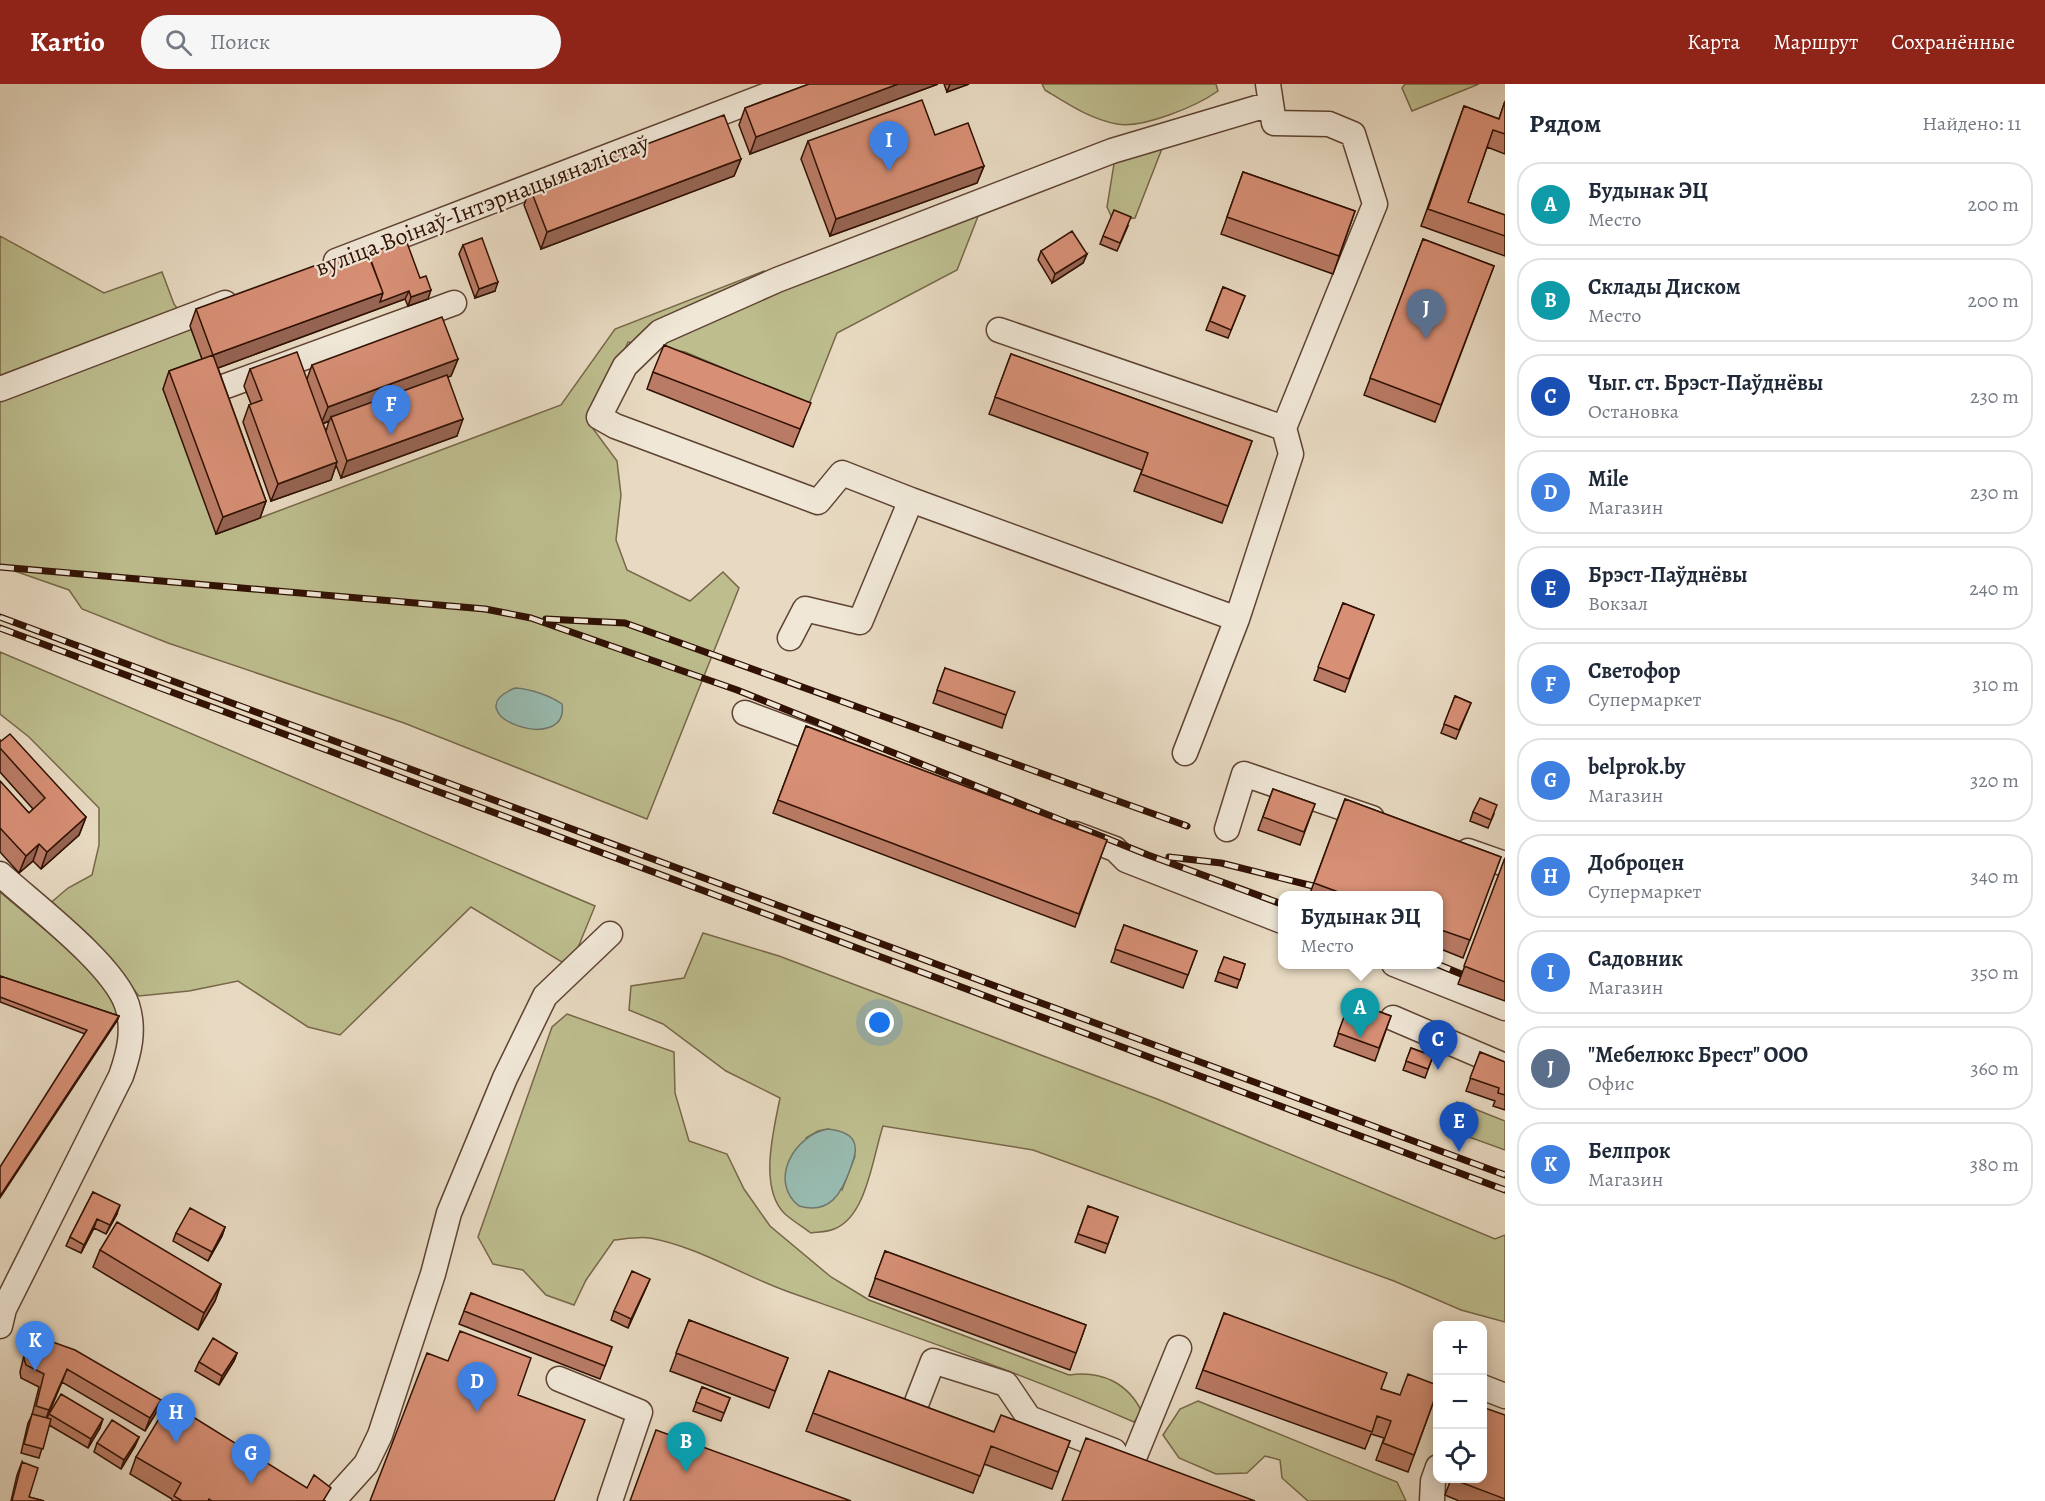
<!DOCTYPE html>
<html lang="ru">
<head>
<meta charset="utf-8">
<style>
	:root { --surface:#fff; --page:#f6f6f7; --text:#1f2937; --muted:#747a83; --line:#e0e1e3; --accent:#8f2418 }
	body { margin:0; font-family:Alegreya,serif; background:var(--page); color:var(--text) }
	.controls { position:absolute; right:18px; bottom:18px; display:grid; overflow:hidden; border-radius:12px; box-shadow:0 3px 15px #0003 }
	.controls button { width:54px; height:54px; display:grid; place-items:center; padding:0; border:0; border-bottom:2px solid var(--line); background:var(--surface); color:var(--text); font:30px sans-serif }
	.you { position:absolute; left:880px; top:939px; width:21px; height:21px; margin:-15px; border:4px solid #fff; border-radius:50%; background:#1a73e8; box-shadow:0 0 0 9px #1a73e833 }
	.badge { display:grid; place-items:center; width:39px; height:39px; border-radius:50%; background:var(--accent); color:#fff; font-size:20px; font-weight:700 }
	.pin { position:absolute; translate:-50% -50px; filter:drop-shadow(0 2px 3px #0008) }
	.pin::after { content:''; position:absolute; top:32px; width:21px; height:18px; background:inherit; clip-path:polygon(0 0,100% 0,50% 100%) }
	.popup { position:absolute; left:1278px; top:807px; width:165px; height:78px; box-sizing:border-box; display:grid; place-content:center; border-radius:12px; background:var(--surface); filter:drop-shadow(0 2px 4px #0005); font-size:20px; white-space:nowrap; color:var(--muted) }
	.popup b { font-size:22px; color:var(--text) }
	.popup::after { content:''; position:absolute; left:50%; top:100%; margin-left:-12px; border:12px solid transparent; border-top-color:var(--surface) }
	.list { margin:0; padding:0; list-style:none }
	h2 { display:flex; justify-content:space-between; align-items:center; height:78px; margin:0; padding:0 24px; font-size:26px }
	h2 small { font-size:20px; font-weight:400; color:var(--muted) }
	.list li { display:grid; grid-template-columns:39px 1fr auto; gap:18px; align-items:center; box-sizing:border-box; height:84px; margin:0 12px 12px; padding:0 12px; border:2px solid var(--line); border-radius:24px }
	.list b { display:block; font-size:22px; white-space:nowrap }
	.list p { margin:0; font-size:20px; white-space:nowrap; color:var(--muted) }
	.list em { font-size:20px; font-style:normal; color:var(--muted) }
	.icon { flex:none; width:33px; height:33px; fill:none; stroke:currentColor; stroke-width:2; stroke-linecap:round; stroke-linejoin:round }
	.map { position:relative; flex:none; width:1505px; height:1417px; overflow:hidden }
	header { display:flex; align-items:center; gap:36px; box-sizing:border-box; height:84px; padding:0 30px; background:var(--accent); color:#fff }
	header strong { font-size:28px }
	nav { display:flex; gap:33px; margin-inline-start:auto; font-size:21px }
	.search { width:420px; height:54px; background:var(--page); display:flex; align-items:center; gap:15px; box-sizing:border-box; padding:0 21px; border-radius:33px; color:var(--muted); font-size:22px }
	main { display:flex }
	aside { flex:1; background:var(--surface) }
	.map>svg:first-child { display:block }
	.green { fill:#bdbd8e; stroke:#776748; stroke-width:1.5; fill-rule:evenodd }
	.water { fill:#98bbb0; stroke:#6f776b; stroke-width:1.5 }
	.lines { fill:none; stroke-linecap:round; stroke-linejoin:round }
	.minor-casing { stroke:#5f4333; stroke-width:27 }
	.minor { stroke:#f0e7d7; stroke-width:24 }
	.rail-casing { stroke:#311103; stroke-width:7 }
	.rail { stroke:#f0e7d7; stroke-width:4.5; stroke-dasharray:14; stroke-linecap:butt }
	.wall { fill:#b97b65; stroke:#311103; stroke-width:1.5; fill-rule:evenodd }
	.shaded-wall { fill:#966452; stroke:#311103; stroke-width:1.5 }
	.building { fill:#d78f75; stroke:#311103; stroke-width:1.5 }
	.labels { text-anchor:middle; dominant-baseline:central; stroke-width:4.5; stroke-linejoin:round; paint-order:stroke }
	.street-label { font-size:24px; fill:#311103; stroke:#f0e7d7 }
</style>
</head>
<body>
<header>
<strong>Kartio</strong>
<div class="search"><svg class="icon" aria-label="search" viewBox="0 0 24 24"><circle cx="10" cy="10" r="6"/><path d="M15 15l6 6"/></svg>Поиск</div>
<nav><a>Карта</a><a>Маршрут</a><a>Сохранённые</a></nav>
</header>
<main>
<div class="map">
<svg width="1505" height="1417" viewBox="0 0 1505 1417">
	<rect width="100%" height="100%" fill="#e8dac2"/>
	<filter id="stains"><feTurbulence type="fractalNoise" baseFrequency=".00333" numOctaves="4"/><feColorMatrix values="0 0 0 0 .2 0 0 0 0 .09 0 0 0 0 .02 0 0 0 .5 -.17"/></filter>
	<radialGradient id="worn" r=".72"><stop offset=".6" stop-color="#630" stop-opacity="0"/><stop offset="1" stop-color="#630" stop-opacity=".3"/></radialGradient>
	<path class="green" d="M1042 0H1216L1218 7C1197 22 1142 45 1117 40 1090 35 1068 20 1045 6Z
		M1405 0H1479L1412 27 1402 4Z
		M1163 62 1135 134 1113 136 1107 123 1114 80 1138 65Z
		M984 117 957 186 837 249 809 320 685 268 628 258 591 342 617 377 621 411 616 456 627 486 690 517 723 488 739 504 647 735 404 639 168 559 82 525 69 506 0 482V152L104 209 162 188 174 220 190 242 207 288 163 305 217 450 561 321 615 245 764 187 765 206Z
		M0 568 595 822 570 883 471 823 340 951 308 943 238 897 189 907 139 912 119 887 47 822 68 804 92 791 99 761V724L29 653 0 630Z
		M0 808 87 881 115 919 117 937 0 897Z
		M703 849 779 872 1157 1015 1495 1155 1505 1151V1238L1461 1226 1394 1197 1033 1066 883 1042C873 1071 867 1133 834 1145 828 1148 818 1148 811 1149 803 1143 793 1137 785 1130 758 1104 774 1045 780 1014L726 987 663 940 629 926 631 902 684 894ZM828 1045 855 1072 842 1106 806 1054 818 1047Z
		M567 930 674 968 675 1009 689 1057 727 1070 744 1105 770 1142 831 1193 869 1216 1069 1291C1101 1286 1128 1299 1142 1328L1134 1338C1021 1289 905 1249 789 1208 743 1192 699 1163 650 1154 639 1152 625 1155 614 1156L586 1196 574 1221 546 1211 523 1186 493 1180 478 1153 552 943Z
		M1457 1018 1505 1037V1066L1447 1045Z
		M1198 1317 1397 1398 1406 1417H1308L1282 1394 1280 1376 1265 1372 1247 1389 1216 1390 1179 1374 1163 1351 1180 1325Z"/>
	<path class="water" d="M515 604C530 605 549 611 562 620 570 673 451 630 515 604Z
		M828 1045C837 1046 848 1048 853 1056 858 1065 854 1074 851 1083 842 1109 830 1131 799 1122 768 1097 794 1051 828 1045Z"/>
	<g class="lines">
		<g class="minor-casing">
			<path id="minor" d="M1268 0 1274 39 1329 40 1353 50 1375 120 1284 344
				M336 177 796 0
				M226 302 454 219
				M0 305 225 219
				M911 416 1237 535 1291 370 1284 344 999 246
				M790 554 805 525 860 538 911 416 842 389 818 418 615 342 599 333 625 282 660 248 777 196 1112 67 1270 20
				M745 629 834 662
				M1185 669 1237 535
				M1227 745 1244 690 1372 734
				M1075 750 1115 765 1126 776 1282 837
				M1468 767 1505 780
				M0 790C33 820 113 880 127 921 135 946 129 969 121 992L4 1225 0 1242
				M1394 880 1505 924
				M1393 934 1505 982
				M559 1295 640 1328 610 1417
				M1482 1303 1505 1312
				M917 1318 933 1277 1006 1300 1029 1334 1114 1367
				M1134 1374 1179 1264
				M336 1417 339 1410 366 1380 380 1351 433 1190 449 1129 505 994 545 912 610 850
				M1432 1417 1433 1397 1438 1383"/>
		</g>
		<use href="#minor" class="minor"/>
		<g class="rail-casing">
			<path id="rail" d="M0 483 485 525 531 534 737 606 1148 771 1282 820
				M0 533 1505 1091
				M546 535 625 539 1187 742
				M0 544 1505 1106
				M1169 773 1221 779 1313 802
				M1437 880 1505 908"/>
		</g>
		<use href="#rail" class="rail"/>
	</g>
	<path class="wall" d="M809 0H938L750 70 739 41 745 24Z
		M944 0H969L947 8Z
		M1505 17V70L1487 63 1468 118 1505 131V172L1421 142 1464 22 1499 35Z
		M935 51 984 82 977 99 830 152 801 75 808 57Z
		M741 75 734 92 541 165 524 121 530 104Z
		M1243 88 1355 127 1333 190 1221 150Z
		M1128 142 1117 167 1100 160 1103 152Z
		M1423 155 1494 182 1435 338 1364 311Z
		M463 161 495 207 475 214 459 170Z
		M1041 167 1087 170 1083 179 1052 199 1038 176Z
		M368 170 428 215 408 222 405 215 218 284 266 417 260 434 216 450 163 305 169 287 202 275 190 242 196 225Z
		M1223 203 1245 212 1228 254 1206 246Z
		M1011 270 1252 357 1222 439 1134 407 1142 386 989 330Z
		M458 275 451 292 448 293 457 352 341 394 336 381 331 396 271 417 243 338 249 321 251 320 244 302 250 285 307 295 312 281ZM329 337 326 347 323 340Z
		M653 288 804 336 793 363 647 305Z
		M1343 519 1374 531 1345 608 1314 596Z
		M945 584 1006 631 1002 644 933 619Z
		M1455 612 1471 619 1456 655 1441 649Z
		M806 642 1107 756 1075 843 773 729Z
		M0 655V658L86 733 79 751 41 785 33 777 19 789 0 768V697L29 729 33 725 0 688Z
		M1273 705 1315 720 1300 761 1258 746Z
		M1345 715 1501 773 1463 874 1438 864V812H1309Z
		M1473 728 1494 730 1488 744 1470 737Z
		M1505 774V917L1458 900Z
		M1124 841 1197 867 1183 904 1111 878Z
		M1224 873 1245 880 1237 904 1215 897Z
		M0 892 119 932 117 937 85 950 0 918Z
		M1350 917 1391 932 1375 977 1334 962Z
		M1411 964 1433 972 1425 994 1403 986Z
		M1480 968 1505 978V1026L1493 1022 1495 1017 1466 1007Z
		M93 1108 117 1130 106 1150 94 1144 81 1169 66 1162 70 1153Z
		M1088 1122 1118 1133 1105 1169 1075 1158Z
		M225 1143 222 1152 208 1177 173 1157 176 1149Z
		M100 1166 221 1200 215 1217 198 1246 93 1183Z
		M885 1167 1086 1241 1070 1286 869 1212Z
		M646 1204 628 1244 611 1236 614 1227Z
		M471 1209 612 1263 600 1295 459 1240Z
		M1224 1229 1381 1305 1400 1311 1437 1308 1408 1388 1376 1376 1384 1354 1371 1350 1365 1365 1196 1304Z
		M689 1236 788 1274 769 1324 670 1287Z
		M30 1250 161 1316 156 1329 145 1347 62 1298 46 1334 49 1330 100 1344 88 1364 49 1341 39 1374 21 1369 28 1339 32 1331 39 1303 21 1294 20 1288 26 1263Z
		M237 1269 234 1277 219 1301 195 1287 199 1278Z
		M829 1287 994 1348 1070 1357 1052 1405 984 1380 973 1409 806 1347Z
		M702 1303 730 1314 721 1337 693 1327Z
		M1505 1331V1417H1459L1445 1411 1451 1395Z
		M139 1353 135 1362 121 1385 94 1368 97 1359Z
		M136 1373 326 1417H172V1415L130 1390Z
		M22 1378 29 1413 44 1417H11L17 1391Z"/>
	<path class="shaded-wall" d="M898 0H938L750 70 756 53Z
		M950 0H969L947 8Z
		M741 75 734 92 541 165 547 148Z
		M984 82 977 99 830 152 836 135Z
		M1087 170 1083 179 1052 199 1055 190Z
		M498 198 495 207 475 214 479 205Z
		M431 206 428 215 408 222 411 213Z
		M409 207 405 215 207 288 213 271 383 209Z
		M458 275 451 292 332 336 331 333 329 337 321 340 328 323Z
		M463 335 457 352 341 394 347 377Z
		M337 378 331 396 271 417 278 400Z
		M266 417 260 434 216 450 223 433Z
		M86 733 79 751 41 785 47 768Z
		M39 760 33 777 19 789 26 772Z
		M119 932 117 937 0 1114V1112Z
		M120 1121 117 1130 106 1150 110 1141Z
		M97 1135 94 1144 81 1169 84 1161Z
		M225 1143 222 1152 208 1177 212 1168Z
		M650 1195 646 1204 628 1244 631 1235Z
		M221 1200 215 1217 198 1246 204 1229Z
		M237 1269 234 1277 219 1301 222 1292Z
		M67 1285 62 1298 45 1339 49 1326Z
		M161 1316 156 1329 145 1347 150 1334Z
		M103 1335 100 1344 88 1364 91 1355Z
		M139 1353 135 1362 121 1385 124 1376Z"/>
	<path class="building" d="M809 0H898L756 53 745 24Z
		M922 16 935 51 968 39 984 82 836 135 808 57Z
		M1505 17V50L1493 46 1468 118 1505 131V152L1428 125 1464 22 1499 35Z
		M724 31 741 75 547 148 530 104Z
		M1243 88 1355 127 1339 172 1227 133Z
		M1114 126 1131 133 1120 159 1103 152Z
		M1072 147 1087 170 1055 190 1041 167Z
		M482 154 498 198 479 205 463 161Z
		M1423 155 1494 182 1441 321 1370 294Z
		M406 156 420 194 426 192 431 206 411 213 409 207 380 218 383 209 368 170Z
		M366 163 383 209 213 271 266 417 223 433 169 287 213 271 196 225Z
		M1223 203 1245 212 1231 246 1210 237Z
		M442 233 458 275 328 323 312 281Z
		M664 261 811 319 800 345 653 288Z
		M297 268 337 378 278 400 249 321 262 316 250 285Z
		M1011 270 1252 357 1228 422 1141 390 1148 369 995 313Z
		M447 291 463 335 347 377 331 333Z
		M1343 519 1374 531 1349 595 1318 583Z
		M945 584 1015 608 1006 631 937 606Z
		M1455 612 1471 619 1459 646 1444 640Z
		M806 642 1107 756 1079 830 778 716Z
		M10 650 86 733 47 768 39 760 26 772 0 744V697L29 729 45 714 0 664V658Z
		M1273 705 1315 720 1304 748 1263 733Z
		M1480 714 1497 721 1491 736 1473 728Z
		M1345 715 1501 773 1470 856 1438 845V812H1349L1314 799Z
		M1505 774V898L1464 882Z
		M1124 841 1197 867 1188 891 1115 865Z
		M1224 873 1245 880 1240 896 1218 888Z
		M0 892 119 932 0 1112V1083L87 946 0 913Z
		M1350 917 1391 932 1379 964 1338 949Z
		M1411 964 1433 972 1428 985 1406 977Z
		M1480 968 1505 978V1011L1498 1009 1499 1004 1470 994Z
		M93 1108 120 1121 110 1141 97 1135 84 1161 70 1153Z
		M1088 1122 1118 1133 1108 1160 1078 1150Z
		M190 1124 225 1143 212 1168 176 1149Z
		M117 1138 221 1200 204 1229 100 1166Z
		M885 1167 1086 1241 1076 1269 875 1194Z
		M632 1187 650 1195 631 1235 614 1227Z
		M471 1209 612 1263 605 1282 464 1227Z
		M1224 1229 1387 1289 1381 1305 1400 1311 1408 1290 1437 1301V1308L1414 1371 1383 1359 1391 1337 1377 1332 1372 1348 1203 1286Z
		M689 1236 788 1274 775 1307 676 1269Z
		M460 1247 531 1274 518 1311 585 1336 554 1417H370L427 1269 448 1277Z
		M30 1250 75 1266 161 1316 150 1334 67 1285 49 1326 36 1322 44 1290 26 1281 24 1275Z
		M213 1254 237 1269 222 1292 199 1278Z
		M829 1287 994 1348 1001 1331 1070 1357 1058 1388 991 1362 980 1392 813 1329Z
		M702 1303 730 1314 724 1329 696 1318Z
		M61 1310 103 1335 91 1355 49 1330Z
		M169 1318 307 1404 314 1391 331 1404 323 1417H212L209 1415 208 1417H182L174 1412 181 1399 136 1373Z
		M1482 1323 1505 1331V1415L1452 1395H1482Z
		M32 1330 51 1335 43 1365 24 1360Z
		M112 1336 139 1353 124 1376 97 1359Z
		M656 1346 851 1417H630Z
		M1086 1354 1255 1417H1062Z
		M22 1378 38 1384 29 1413 44 1417H12Z"/>
	<g class="labels">
		<g class="street-label">
			<text transform="translate(482 121) rotate(-21)">вуліца Воінаў-Інтэрнацыяналістаў</text>
		</g>
	</g>
	<rect width="100%" height="100%" filter="url(#stains)"/>
	<rect width="100%" height="100%" fill="url(#worn)"/>
</svg>
<div class="controls">
<button>+</button>
<button>−</button>
<button><svg class="icon" aria-label="locate" viewBox="0 0 24 24"><circle cx="12" cy="12" r="6"/><path d="M12 2v4M12 18v4M2 12h4M18 12h4"/></svg></button>
</div>
<div class="you"></div>
<div class="pin badge" style="left:1360px;top:954px;background:#0f9aa8">A</div>
<div class="popup"><b>Будынак ЭЦ</b>Место</div>
<div class="pin badge" style="left:686px;top:1388px;background:#0f9aa8">B</div>
<div class="pin badge" style="left:1438px;top:986px;background:#1a4fb4">C</div>
<div class="pin badge" style="left:477px;top:1328px;background:#3f7fe0">D</div>
<div class="pin badge" style="left:1459px;top:1068px;background:#1a4fb4">E</div>
<div class="pin badge" style="left:391px;top:351px;background:#3f7fe0">F</div>
<div class="pin badge" style="left:251px;top:1400px;background:#3f7fe0">G</div>
<div class="pin badge" style="left:176px;top:1359px;background:#3f7fe0">H</div>
<div class="pin badge" style="left:889px;top:87px;background:#3f7fe0">I</div>
<div class="pin badge" style="left:1426px;top:255px;background:#5c6f8a">J</div>
<div class="pin badge" style="left:35px;top:1287px;background:#3f7fe0">K</div>
</div>
<aside>
<h2>Рядом<small>Найдено: 11</small></h2>
<ul class="list">
<li><span class="badge" style="background:#0f9aa8">A</span><div><b>Будынак ЭЦ</b><p>Место</p></div><em>200 m</em></li>
<li><span class="badge" style="background:#0f9aa8">B</span><div><b>Склады Диском</b><p>Место</p></div><em>200 m</em></li>
<li><span class="badge" style="background:#1a4fb4">C</span><div><b>Чыг. ст. Брэст-Паўднёвы</b><p>Остановка</p></div><em>230 m</em></li>
<li><span class="badge" style="background:#3f7fe0">D</span><div><b>Mile</b><p>Магазин</p></div><em>230 m</em></li>
<li><span class="badge" style="background:#1a4fb4">E</span><div><b>Брэст-Паўднёвы</b><p>Вокзал</p></div><em>240 m</em></li>
<li><span class="badge" style="background:#3f7fe0">F</span><div><b>Светофор</b><p>Супермаркет</p></div><em>310 m</em></li>
<li><span class="badge" style="background:#3f7fe0">G</span><div><b>belprok.by</b><p>Магазин</p></div><em>320 m</em></li>
<li><span class="badge" style="background:#3f7fe0">H</span><div><b>Доброцен</b><p>Супермаркет</p></div><em>340 m</em></li>
<li><span class="badge" style="background:#3f7fe0">I</span><div><b>Садовник</b><p>Магазин</p></div><em>350 m</em></li>
<li><span class="badge" style="background:#5c6f8a">J</span><div><b>&quot;Мебелюкс Брест&quot; ООО</b><p>Офис</p></div><em>360 m</em></li>
<li><span class="badge" style="background:#3f7fe0">K</span><div><b>Белпрок</b><p>Магазин</p></div><em>380 m</em></li>
</ul>
</aside>
</main>
</body>
</html>
